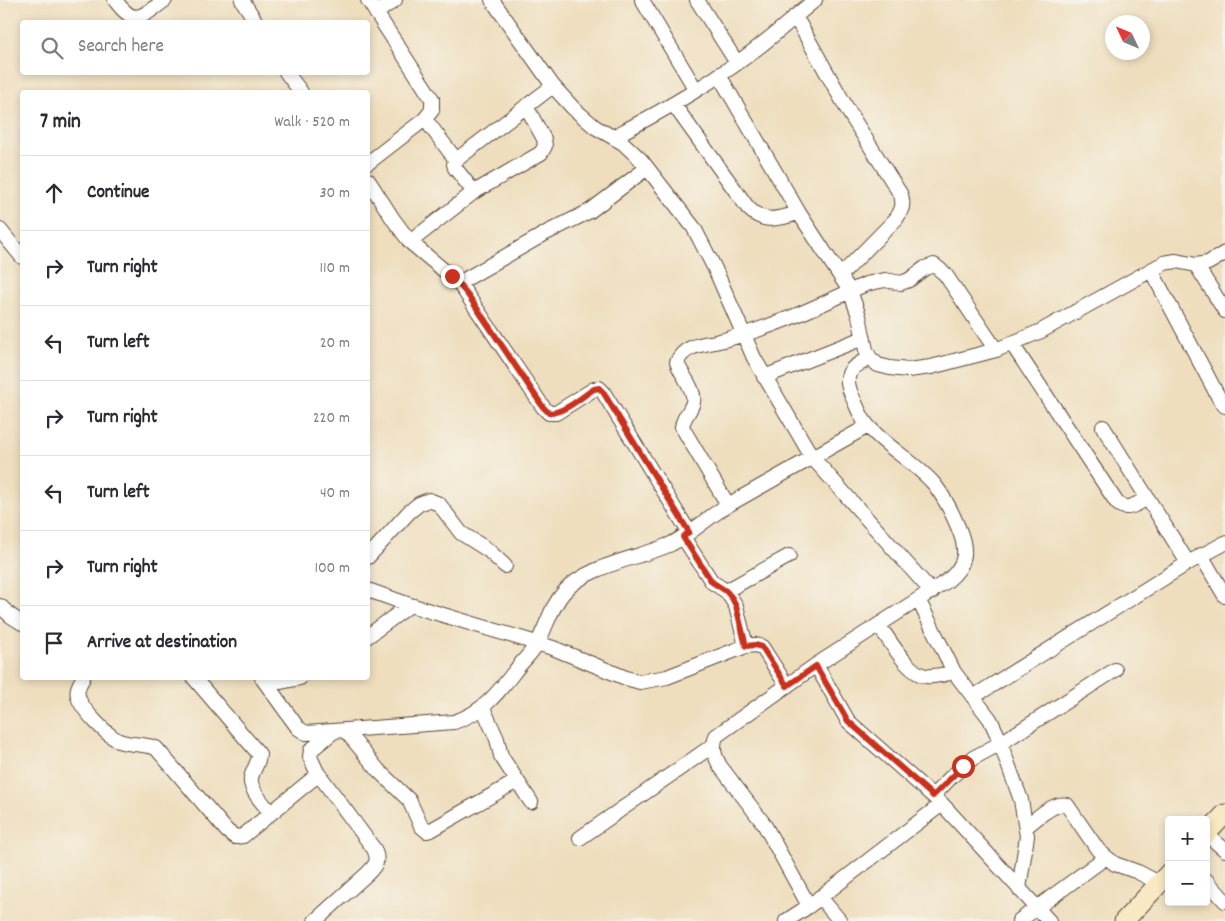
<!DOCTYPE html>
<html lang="en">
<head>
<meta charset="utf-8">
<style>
	:root { --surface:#fff; --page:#f2f2f3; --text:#2b2b33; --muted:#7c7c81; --line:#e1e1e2 }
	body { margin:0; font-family:Dekko,sans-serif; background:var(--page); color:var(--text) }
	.controls { position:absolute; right:15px; bottom:15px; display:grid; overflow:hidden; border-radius:5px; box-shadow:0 2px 8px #0003 }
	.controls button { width:45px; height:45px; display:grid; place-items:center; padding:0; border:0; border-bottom:1px solid var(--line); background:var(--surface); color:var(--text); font:25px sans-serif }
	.compass { position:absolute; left:1105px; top:15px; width:45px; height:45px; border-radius:50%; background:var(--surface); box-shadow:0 2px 8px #0003; rotate:314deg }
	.stop { position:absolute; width:15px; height:15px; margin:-11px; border:4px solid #c8321e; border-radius:50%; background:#fff }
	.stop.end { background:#c8321e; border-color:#fff; box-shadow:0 1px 5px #0008 }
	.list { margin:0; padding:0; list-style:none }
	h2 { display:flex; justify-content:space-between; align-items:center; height:65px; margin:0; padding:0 20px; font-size:21px }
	h2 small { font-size:16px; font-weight:400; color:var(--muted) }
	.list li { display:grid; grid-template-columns:32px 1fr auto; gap:15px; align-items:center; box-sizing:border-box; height:75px; padding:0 20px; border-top:1px solid var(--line) }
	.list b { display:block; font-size:19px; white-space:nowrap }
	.list em { font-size:16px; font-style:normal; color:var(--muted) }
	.icon { flex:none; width:28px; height:28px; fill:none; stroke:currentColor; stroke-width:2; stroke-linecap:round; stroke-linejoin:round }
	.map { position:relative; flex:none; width:1225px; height:921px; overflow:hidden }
	.search { position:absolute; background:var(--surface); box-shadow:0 2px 8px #0003; left:20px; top:20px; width:350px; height:55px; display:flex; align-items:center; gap:12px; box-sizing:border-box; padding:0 18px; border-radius:5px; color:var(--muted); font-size:19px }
	.panel { position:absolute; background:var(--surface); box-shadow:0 2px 8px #0003; left:20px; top:90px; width:350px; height:590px; border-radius:5px }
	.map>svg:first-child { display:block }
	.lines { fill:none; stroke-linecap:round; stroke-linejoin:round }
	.street-casing { stroke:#564536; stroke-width:16 }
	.secondary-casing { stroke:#564536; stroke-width:21 }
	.street { stroke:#fff; stroke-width:14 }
	.secondary { stroke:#f8e8c3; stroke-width:19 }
	.route { stroke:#c8321e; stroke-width:6 }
</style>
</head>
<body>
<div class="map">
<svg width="1225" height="921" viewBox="0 0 1225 921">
	<rect width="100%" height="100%" fill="#f7f3e8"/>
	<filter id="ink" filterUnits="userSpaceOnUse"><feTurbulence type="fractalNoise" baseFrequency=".02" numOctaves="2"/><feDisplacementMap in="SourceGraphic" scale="10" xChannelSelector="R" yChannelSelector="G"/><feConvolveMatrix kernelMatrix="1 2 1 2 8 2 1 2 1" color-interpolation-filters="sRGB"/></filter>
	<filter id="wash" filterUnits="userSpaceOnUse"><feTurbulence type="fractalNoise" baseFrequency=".0096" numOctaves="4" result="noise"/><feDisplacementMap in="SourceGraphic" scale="20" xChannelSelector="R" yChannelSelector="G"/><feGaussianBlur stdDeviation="1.12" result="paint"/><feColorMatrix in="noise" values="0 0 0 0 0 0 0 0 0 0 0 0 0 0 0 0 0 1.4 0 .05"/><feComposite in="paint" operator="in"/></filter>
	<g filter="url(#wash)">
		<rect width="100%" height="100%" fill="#eedebe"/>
	</g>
	<g filter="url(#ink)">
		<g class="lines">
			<g class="street-casing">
				<path id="street" d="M115 0C135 28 142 16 165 0
					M242 0 256 22
					M492 0 553 86 573 108 595 127 623 143 641 160 694 228 715 269 754 358 812 457 932 592
					M642 0 696 90
					M697 0 737 63
					M376 13 395 0
					M795 16 850 114 901 195C904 205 902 210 896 219L840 276
					M286 72 301 92
					M719 75 799 213 850 291 859 316 866 350 870 358 878 365 890 368 908 370 931 367 996 350 1041 331 1164 263 1176 261 1196 265 1208 263 1225 253
					M674 105 748 208C765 225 778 218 799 213
					M425 119 456 160
					M613 137C668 108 723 77 771 37 786 25 800 12 815 0
					M368 163 425 119 432 110V99L425 88 368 0
					M368 180 393 219 410 242 459 283 543 407 549 413H556L594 389 599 388 603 392 689 532
					M474 192 541 153 545 146 544 139 526 106
					M0 230 22 257
					M410 242 474 192 455 168 454 164 456 160 553 86
					M1196 265 1225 311
					M1151 270 1220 400 1225 406
					M459 283 546 233 590 211 647 168
					M1012 344 1117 503C1127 512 1137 504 1147 498
					M764 377 863 338
					M1103 427 1188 563
					M728 505 682 427C683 417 691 411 693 402 696 389 680 374 677 362 684 346 700 345 715 342 766 331 818 306 866 284L885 280 901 283 909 280 925 268 934 265 945 274 996 350
					M683 537 712 582 726 591 731 598 736 606 746 646
					M1201 555 1225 596
					M368 557 409 512 419 504 429 500 439 504 461 533 488 550 505 566
					M368 590 410 605 553 648 626 678 640 682 667 677 746 646 755 645 762 647 787 686
					M726 591 789 556
					M919 601 954 672 990 719 997 734 1021 800 1027 836 1019 889
					M0 606 11 616 22 623
					M879 626C890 640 908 674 926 676 936 677 945 674 954 672
					M368 636 410 605
					M816 665 848 721 942 804 1049 921
					M83 678C80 683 76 689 78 696 80 708 110 739 122 742 134 745 145 744 156 748L227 831 235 837 243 836 315 777 317 772 310 757 311 750 333 732
					M194 678 259 754C259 763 253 769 251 778 249 790 264 804 271 813
					M262 678 298 728 306 733 454 722C485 712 499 691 519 666 525 659 533 651 538 642 547 625 551 607 564 592 587 565 640 558 671 544 691 534 708 517 728 505L868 426
					M265 682H281L300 678
					M973 697 1188 563 1225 543
					M483 708 497 739 501 756 531 802
					M345 730 379 771 409 800 421 826 427 831 431 830 517 781
					M933 796 951 777 973 758 1001 743 1115 670
					M1026 827C1036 819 1054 801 1067 805L1098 850 1106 857 1115 864 1138 872 1159 883
					M1206 834 1225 850
					M580 838 712 746
					M1206 880 1225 901
					M820 897 840 921
					M809 906 764 824 720 766C714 755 712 748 716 736L816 665 947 581C967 565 968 550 958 527 952 512 944 497 934 484 915 462 887 448 868 426 860 417 857 406 852 396 849 389 846 381 849 374 852 366 863 362 870 358
					M315 921 368 873C377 864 379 860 374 849L317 772
					M786 921 809 906 942 804
					M1019 921 1106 857"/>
			</g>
			<g class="secondary-casing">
				<path id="secondary" d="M1206 834 1225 814
					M1124 921 1169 873"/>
			</g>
			<use href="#street" class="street"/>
			<use href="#secondary" class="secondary"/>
		</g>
	</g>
	<g class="lines" filter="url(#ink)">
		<path class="route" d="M452 276 468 295 543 407 549 413C565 413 581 397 594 389L599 388 603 392 689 532 683 537 712 582 726 591 732 598 736 606 746 646 755 645 762 647 787 686 816 666 848 721 933 796 963 766"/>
	</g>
</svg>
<div class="controls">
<button>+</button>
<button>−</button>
</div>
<svg class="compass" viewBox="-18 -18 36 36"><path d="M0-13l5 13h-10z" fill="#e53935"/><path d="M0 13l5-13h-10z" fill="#7c7c81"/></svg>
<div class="stop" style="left:963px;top:766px"></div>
<div class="stop end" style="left:452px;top:276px"></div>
<div class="search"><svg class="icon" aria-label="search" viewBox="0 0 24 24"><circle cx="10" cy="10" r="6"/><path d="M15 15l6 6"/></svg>Search here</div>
<section class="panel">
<h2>7 min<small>Walk · 520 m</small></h2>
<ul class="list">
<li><svg class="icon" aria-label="ahead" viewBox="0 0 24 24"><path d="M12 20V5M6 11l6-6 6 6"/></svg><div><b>Continue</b></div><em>30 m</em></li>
<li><svg class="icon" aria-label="right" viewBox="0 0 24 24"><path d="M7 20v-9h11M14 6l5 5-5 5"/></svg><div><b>Turn right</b></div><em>110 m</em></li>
<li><svg class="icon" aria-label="left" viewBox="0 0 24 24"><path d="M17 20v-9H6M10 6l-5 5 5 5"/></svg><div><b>Turn left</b></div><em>20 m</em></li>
<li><svg class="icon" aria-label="right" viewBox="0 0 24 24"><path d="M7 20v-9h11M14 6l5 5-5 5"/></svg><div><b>Turn right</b></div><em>220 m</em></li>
<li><svg class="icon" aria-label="left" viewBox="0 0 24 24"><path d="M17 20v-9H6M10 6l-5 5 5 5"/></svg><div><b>Turn left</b></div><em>40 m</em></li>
<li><svg class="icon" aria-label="right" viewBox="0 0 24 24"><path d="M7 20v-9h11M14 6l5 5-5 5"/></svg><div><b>Turn right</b></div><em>100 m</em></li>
<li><svg class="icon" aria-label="arrive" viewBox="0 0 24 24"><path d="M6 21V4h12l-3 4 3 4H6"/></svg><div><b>Arrive at destination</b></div></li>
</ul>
</section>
</div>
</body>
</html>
